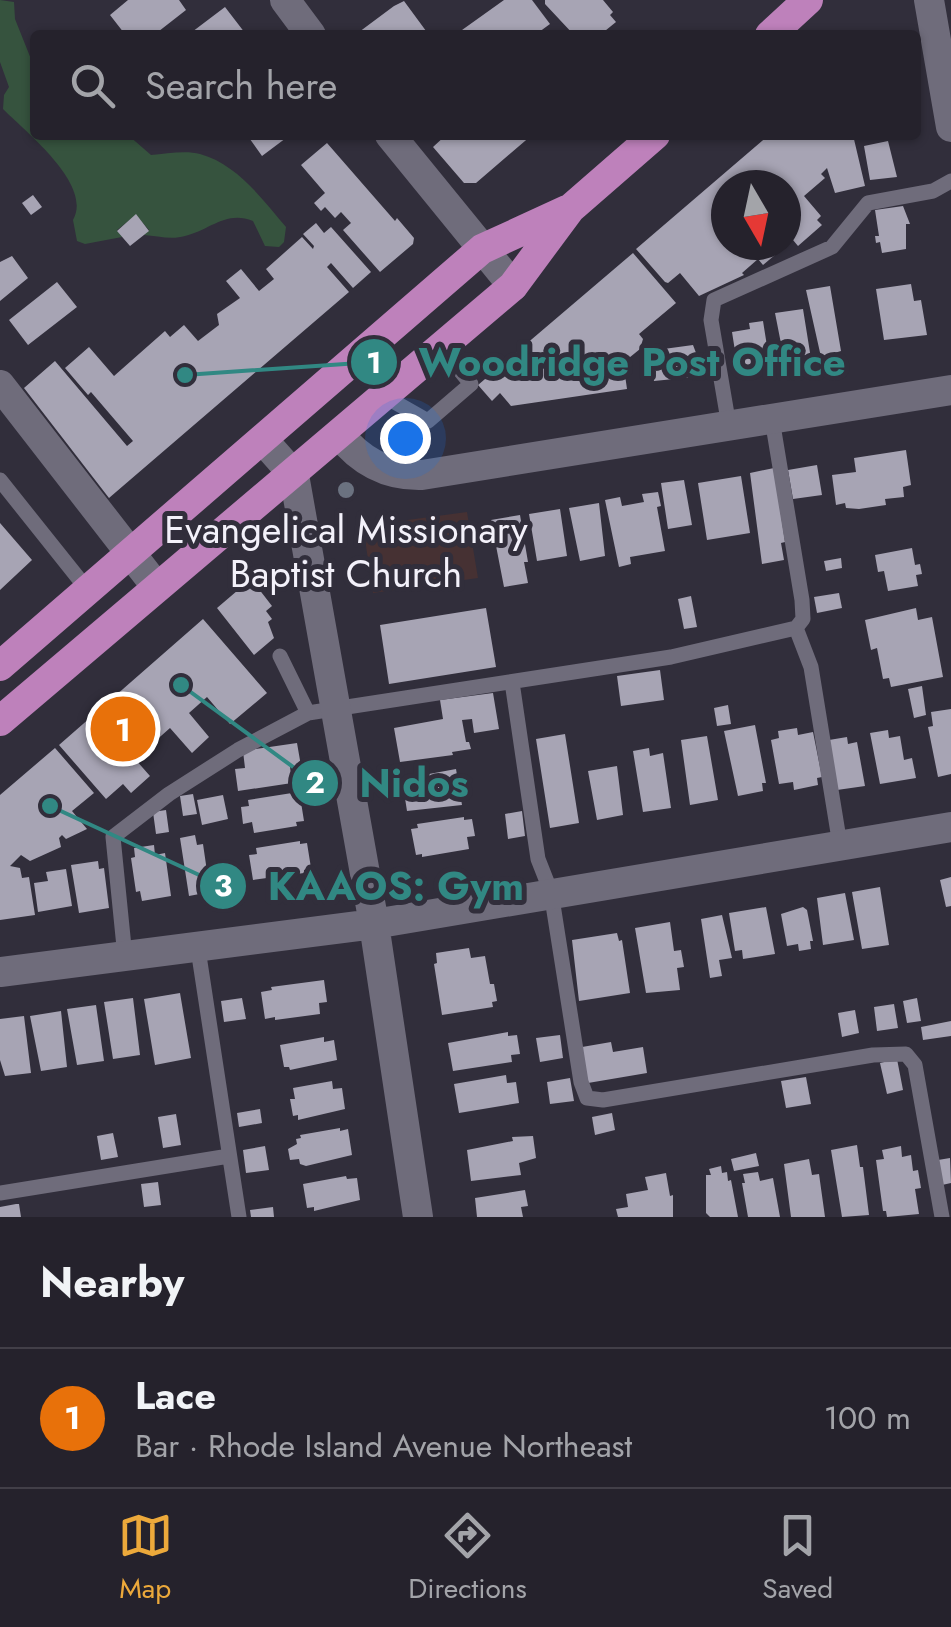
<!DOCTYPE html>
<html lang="en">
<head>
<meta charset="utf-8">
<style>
	:root { --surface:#25222c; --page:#312f38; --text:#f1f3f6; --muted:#a3a4a9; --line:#423f48; --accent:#eca93b }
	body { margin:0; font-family:Jost,sans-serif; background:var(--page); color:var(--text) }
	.compass { position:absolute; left:711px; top:170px; width:90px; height:90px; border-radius:50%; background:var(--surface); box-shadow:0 2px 8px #0004; rotate:171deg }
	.you { position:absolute; left:405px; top:438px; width:35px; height:35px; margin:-25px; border:8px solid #fff; border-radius:50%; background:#1a73e8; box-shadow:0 0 0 15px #1a73e833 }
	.badge { display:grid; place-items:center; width:65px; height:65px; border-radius:50%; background:var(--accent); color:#fff; font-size:32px; font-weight:700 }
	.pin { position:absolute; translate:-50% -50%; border:5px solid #fff; box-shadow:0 2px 10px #0006 }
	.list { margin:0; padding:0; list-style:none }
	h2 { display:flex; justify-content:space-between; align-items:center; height:130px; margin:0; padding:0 40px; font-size:42px }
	h2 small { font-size:32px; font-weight:400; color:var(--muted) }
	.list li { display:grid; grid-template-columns:65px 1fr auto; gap:30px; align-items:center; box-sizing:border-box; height:140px; padding:0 40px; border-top:2px solid var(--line) }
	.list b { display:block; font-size:38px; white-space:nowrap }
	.list p { margin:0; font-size:32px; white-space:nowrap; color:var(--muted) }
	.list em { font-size:32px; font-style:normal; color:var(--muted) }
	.icon { flex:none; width:55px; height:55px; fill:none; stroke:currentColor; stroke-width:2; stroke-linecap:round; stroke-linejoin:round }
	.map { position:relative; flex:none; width:951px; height:1217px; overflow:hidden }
	.search { position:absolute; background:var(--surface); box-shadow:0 2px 8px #0004; left:30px; right:30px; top:30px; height:110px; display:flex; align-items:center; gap:25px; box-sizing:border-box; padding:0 35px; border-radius:10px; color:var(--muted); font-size:38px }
	.sheet { height:270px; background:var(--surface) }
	nav { display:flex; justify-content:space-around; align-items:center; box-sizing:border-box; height:140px; border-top:2px solid var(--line); background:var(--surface); font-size:28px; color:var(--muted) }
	nav a { display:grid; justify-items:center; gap:5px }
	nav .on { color:var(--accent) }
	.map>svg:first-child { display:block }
	.commercial { fill:#463133 }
	.green { fill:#36533e }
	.building { fill:#a7a4b4; fill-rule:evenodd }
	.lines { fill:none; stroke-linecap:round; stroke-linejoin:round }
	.lane { stroke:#6f6c7b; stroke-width:15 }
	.street { stroke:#6f6c7b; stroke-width:30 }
	.primary { stroke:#be81bb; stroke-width:30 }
	.worship-dot { fill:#6b7280; stroke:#312e3b; stroke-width:4 }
	.labels { text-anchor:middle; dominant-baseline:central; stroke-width:10; stroke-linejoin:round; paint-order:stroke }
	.poi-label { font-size:38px; fill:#f3f1fa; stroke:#312e3b }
	.leader { fill:none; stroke:#318883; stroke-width:4 }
	.callout-dot { fill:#318883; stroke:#312e3b; stroke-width:4 }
	.mark-label { font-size:30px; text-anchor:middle; font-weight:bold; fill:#fff }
	.callout-label { font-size:40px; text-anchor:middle; font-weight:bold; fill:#318883; stroke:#312e3b; stroke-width:10; stroke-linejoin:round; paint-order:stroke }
</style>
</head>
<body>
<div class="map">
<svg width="951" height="1217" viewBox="0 0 951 1217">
	<rect width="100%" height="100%" fill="#312e3b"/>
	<path class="commercial" d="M467 512 478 578 373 593 363 526Z"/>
	<path class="green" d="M0 0 14 2 15 19 35 69V135H128L151 155C166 154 185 150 200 154 237 164 262 199 286 227L284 242 279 247 265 246 253 221C226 210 210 230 185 236 172 240 157 236 144 235L149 230 136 215 117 230 122 237 85 244 77 241 73 220C93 185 27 133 3 109L4 95 9 87 0 62Z"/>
	<path class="building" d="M128 0H179L186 10 154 35H131L128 31 124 33 110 15Z
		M504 0H532L550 24 535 35H455Z
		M545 0H603L613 12 610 15 616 22 600 35H574L545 4Z
		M404 1 429 35H355L394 6Z
		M225 7 245 33 188 35Z
		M247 135H290L262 156Z
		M446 135H532L476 183H464L433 147Z
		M769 135H853L865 186 835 193 827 168 821 174 825 178 804 196 821 216 817 220 822 225 798 246 793 240 763 265 758 259 742 273 744 275 699 296 680 273 668 283 665 282 636 249ZM726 185H786V245H726Z
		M888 141 897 177 870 180 864 146Z
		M327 143 395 221 397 218 414 238 413 244 380 272 343 230 351 223 341 212 335 218 325 207 321 211 314 203 325 193 301 165Z
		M33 195 42 207 31 215 22 203Z
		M903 206 910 224H906V249L882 253 880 242 876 243 875 236H879L875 210Z
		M136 214 149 231 130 246 117 231Z
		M316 223 324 233 331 227 371 272 353 288 331 263 327 267 349 292 109 498 24 388 55 361 127 446 133 441 91 392 88 395 65 368 89 347 114 376 165 331 170 337 184 325 198 341 219 325 217 314 240 298 226 281 241 269 259 291 274 279 266 269 302 237 313 249 314 246 303 234Z
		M633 253 676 303 639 334 643 339 640 349 624 362 623 361 627 389 511 406 500 393 492 401 478 385Z
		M12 256 28 278 0 301V262Z
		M57 282 77 307 28 345 9 320Z
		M911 284 914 301 921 300 927 335 884 340 876 289Z
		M830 286 841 351 821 357 806 290Z
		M803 309 812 365 786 369 775 313Z
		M763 321 770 365 738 370 732 332 750 329 749 323Z
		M693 345 701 366 693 367 694 377 654 381 649 351Z
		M906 450 911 485 903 487 904 497 885 499 886 505 859 509 846 508 845 503 836 505 832 475 856 472 854 458Z
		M817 465 822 495 793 499 788 470Z
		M774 468 785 542 781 543 784 560 762 564 750 473Z
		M741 476 750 533 707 540 698 483Z
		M684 480 692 525 668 529 661 483Z
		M658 492 661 506 657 507 665 551 630 557 631 564 619 567 605 500 620 497 622 506 644 502 642 494Z
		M599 503 605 556 580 561 569 508Z
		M560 509 567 556 537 561 529 514Z
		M520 515 528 562H524L528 583 504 587 491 520Z
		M0 523 32 560 0 590Z
		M912 548 915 565 920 564 922 574 916 575 918 586 888 591 884 571 878 572 875 555Z
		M841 558 842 568 826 571 824 561Z
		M251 579 272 606 266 611 272 619 268 622 274 638 254 655 217 608Z
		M839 593 842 608 817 613 814 597Z
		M691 596 697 627 684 629 678 599Z
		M486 608 496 667 389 684 380 625Z
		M916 608 918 620 932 617 943 677 891 687 889 678 883 679 877 648 871 650 865 620Z
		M203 619 267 693 230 724 207 697 189 713 209 737 192 753 170 728 135 759 150 776 131 793 123 784 106 799 59 745Z
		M660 670 664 700 621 706 617 676Z
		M922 686 926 715 914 718 908 689Z
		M493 693 499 729 474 733 472 719 462 720 466 742H469L471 749 452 752 453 755 400 762 394 728 443 719 440 700Z
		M728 705 731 724 717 726 714 708Z
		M951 709V774L938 777 928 727 933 726 931 712Z
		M755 725 766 783H762L763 791 738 796 724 731Z
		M797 728 798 735 813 732 822 777 817 778 818 785 794 790 793 782 779 784 771 740 779 738 778 731Z
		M888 730 889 738 900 736 904 760 912 758 916 778 880 784 870 733Z
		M565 734 579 823 550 828 536 739Z
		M707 736 718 800 690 805 681 740Z
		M847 737 848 744 857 742 865 786 837 790 829 740Z
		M297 743 301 766 290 767 292 783 238 791 235 769 245 768 243 751Z
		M55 748 94 793 72 811 87 829 66 839 62 835 59 838 61 847 30 861 21 855 10 866 20 868 22 878 29 877 35 915 0 920V795Z
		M649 748 650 756 663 753 671 808 643 812 633 751Z
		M617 766 623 815 597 820 588 771Z
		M456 769 462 805 407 811 402 779Z
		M292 793V797L300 796 304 821 296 822 297 826 254 833 252 822 243 824 241 807 249 806 248 800Z
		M193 794 197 814 183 816 180 796Z
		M223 795 228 819 202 825 197 800Z
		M166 810 169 832 156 834 153 812Z
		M522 811 525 836 508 839 505 814Z
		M464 817V820L472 819 475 836 467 837 469 849 422 857V854L416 855 411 829 418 828 417 824Z
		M195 835 197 845 203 844 210 892 189 896 180 838Z
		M300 841V844L307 843 311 868 304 870V873L253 880 249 855 257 854 256 848Z
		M154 845 155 855 165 853 171 896 142 901 140 891 136 892 131 858 135 857 134 848Z
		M98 861 99 869 104 868 109 908 79 913 71 865Z
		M66 869 72 906 38 912 34 883 48 881 46 872Z
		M951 877V906L946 907 940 880Z
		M880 887 889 945 862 949 852 892Z
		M845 893 854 940 823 945 817 898Z
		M766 907 775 954 743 959 742 950 735 951 729 913Z
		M803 907 807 910 813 941H810L811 949 799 951 798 944 787 946 781 914Z
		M722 915 732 958 719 960 722 976 710 978 701 919Z
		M670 922 674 951 681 950 684 967 677 968 680 990 646 993 635 928Z
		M617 933 619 941 622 940 630 993 579 1001 572 940Z
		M469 948 471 958 485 956 490 984H494L497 1001 492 1002 493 1007 442 1015 434 964 437 963 436 953Z
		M324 980 327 1002 319 1003 320 1014 275 1020V1017L265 1019 261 992 272 990 271 987Z
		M180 993 191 1058 155 1065 144 999Z
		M133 998 140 1055 113 1059 104 1002Z
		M242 998 246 1019 224 1022 221 1001Z
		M917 998 921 1021 907 1023 903 1001Z
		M894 1004 898 1028 877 1031 874 1007Z
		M96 1005 104 1061 77 1065 67 1009Z
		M855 1010 859 1033 842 1037 838 1013Z
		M61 1011 67 1067 41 1071 30 1016Z
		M24 1016 31 1073 5 1076 0 1060V1019Z
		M951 1021V1036L923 1040 921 1027Z
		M508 1032V1036L517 1035 520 1054 511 1055 512 1062 453 1071 448 1043Z
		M560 1035 563 1058 540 1062 536 1038Z
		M324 1037V1042L334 1040 337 1060 290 1070 289 1067H284L280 1045Z
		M611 1042 613 1052 643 1047 647 1073 588 1083 582 1047Z
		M897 1059 903 1090 887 1094 880 1063Z
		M506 1075 507 1083 516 1082 519 1103 459 1113 454 1084Z
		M806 1077 811 1104 786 1108 781 1081Z
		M570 1078 574 1101 550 1104 547 1082Z
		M332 1081 333 1089 342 1088 345 1109 298 1120V1115L293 1116 290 1099H295L293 1088Z
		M260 1109 262 1123 239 1127 237 1113Z
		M612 1113 615 1130 595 1135 592 1117Z
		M176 1114 181 1145 163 1148 158 1117Z
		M340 1128V1131L348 1129 352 1155 306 1166 300 1164 299 1159 290 1160 288 1149 297 1144 296 1139 301 1138 300 1135Z
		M113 1133 118 1157 101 1160 97 1136Z
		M533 1136 536 1158 519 1163 521 1175 471 1181 467 1150 513 1141 512 1137Z
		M857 1145 860 1167H863L869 1215 842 1217 831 1150Z
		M265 1146 269 1170 246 1173 243 1150Z
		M901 1146 902 1157 911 1155 913 1171 918 1170 921 1188 915 1189 919 1214 887 1217 886 1211H883L876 1160 884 1159 882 1150Z
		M756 1153 759 1166 734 1171 731 1159Z
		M950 1158 951 1183 942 1185 938 1160Z
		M809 1159 812 1175 819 1174 825 1217H791L784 1164Z
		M721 1166 722 1173 727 1172 728 1181 731 1180 738 1217H710L706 1213V1175H711L709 1169Z
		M758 1172 760 1181 773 1178 780 1217H748L742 1183H745L743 1174Z
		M666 1173 670 1196 673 1195V1217H618L616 1209 628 1207 626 1194 648 1190 645 1177Z
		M346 1176 347 1179 357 1178 360 1200 314 1211V1207L307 1208 303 1184Z
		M158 1182 161 1205 144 1207 141 1184Z
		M525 1190 528 1206 521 1207 523 1217H477L475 1198Z
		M16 1204H19L21 1217H0V1207Z
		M273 1207 274 1217H251L250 1210Z"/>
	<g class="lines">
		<path class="lane" d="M384 396 428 421 471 384 441 347
			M729 426 711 320 714 300 832 247 868 203 933 191 951 181
			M0 480 87 589
			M796 628 811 667 840 845
			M280 656 308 713
			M512 682 538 859 551 892 581 1082 587 1098 603 1100 873 1055 906 1054 915 1065 942 1217
			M198 949 239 1217
			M125 957 113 837 169 794 238 750 308 713 671 657 796 628 803 619 802 600 772 419
			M0 1193 229 1156"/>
		<path class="street" d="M285 0 311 35
			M929 0 951 127
			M390 135 513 286
			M0 385 156 586
			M339 434C360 461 387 476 422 475L951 390
			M263 440 294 475 374 924 418 1217
			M0 972 374 924 951 827"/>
		<path class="primary" d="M770 35 808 0
			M0 666 482 249 567 210
			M0 721 513 286 570 209 655 135"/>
	</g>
	<circle class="worship-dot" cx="346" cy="490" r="10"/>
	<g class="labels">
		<g class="poi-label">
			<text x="346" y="529">Evangelical Missionary<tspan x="346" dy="44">Baptist Church</tspan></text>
		</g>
	</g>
	<path class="leader" d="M185 375L374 362M181 685L315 783M50 806L223 886"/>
	<g class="callout-dot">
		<circle cx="185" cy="375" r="10"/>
		<circle cx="181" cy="685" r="10"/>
		<circle cx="50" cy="806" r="10"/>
		<circle cx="374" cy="362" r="25"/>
		<circle cx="315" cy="783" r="25"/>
		<circle cx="223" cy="886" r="25"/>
	</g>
	<g class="mark-label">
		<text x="374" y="373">1</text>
		<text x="315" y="793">2</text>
		<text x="223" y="896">3</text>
	</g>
	<g class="callout-label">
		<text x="632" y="376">Woodridge Post Office</text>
		<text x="414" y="797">Nidos</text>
		<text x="396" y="900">KAAOS: Gym</text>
	</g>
</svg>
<svg class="compass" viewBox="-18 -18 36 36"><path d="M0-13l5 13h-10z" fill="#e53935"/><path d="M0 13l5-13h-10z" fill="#a3a4a9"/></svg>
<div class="you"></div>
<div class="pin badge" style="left:123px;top:729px;background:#e8710a">1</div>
<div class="search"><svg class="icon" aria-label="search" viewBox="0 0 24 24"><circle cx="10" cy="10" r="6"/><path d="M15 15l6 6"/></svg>Search here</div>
</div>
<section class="sheet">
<h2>Nearby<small></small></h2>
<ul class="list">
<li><span class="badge" style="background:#e8710a">1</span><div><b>Lace</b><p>Bar · Rhode Island Avenue Northeast</p></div><em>100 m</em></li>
</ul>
</section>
<nav>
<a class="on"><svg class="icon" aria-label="map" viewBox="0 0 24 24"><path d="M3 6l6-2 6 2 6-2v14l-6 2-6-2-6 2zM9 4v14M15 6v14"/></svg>Map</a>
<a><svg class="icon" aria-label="directions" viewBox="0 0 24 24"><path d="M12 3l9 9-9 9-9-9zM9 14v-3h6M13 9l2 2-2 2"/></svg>Directions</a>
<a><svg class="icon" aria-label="saved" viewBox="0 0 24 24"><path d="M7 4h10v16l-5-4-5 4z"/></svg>Saved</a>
</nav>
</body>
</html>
